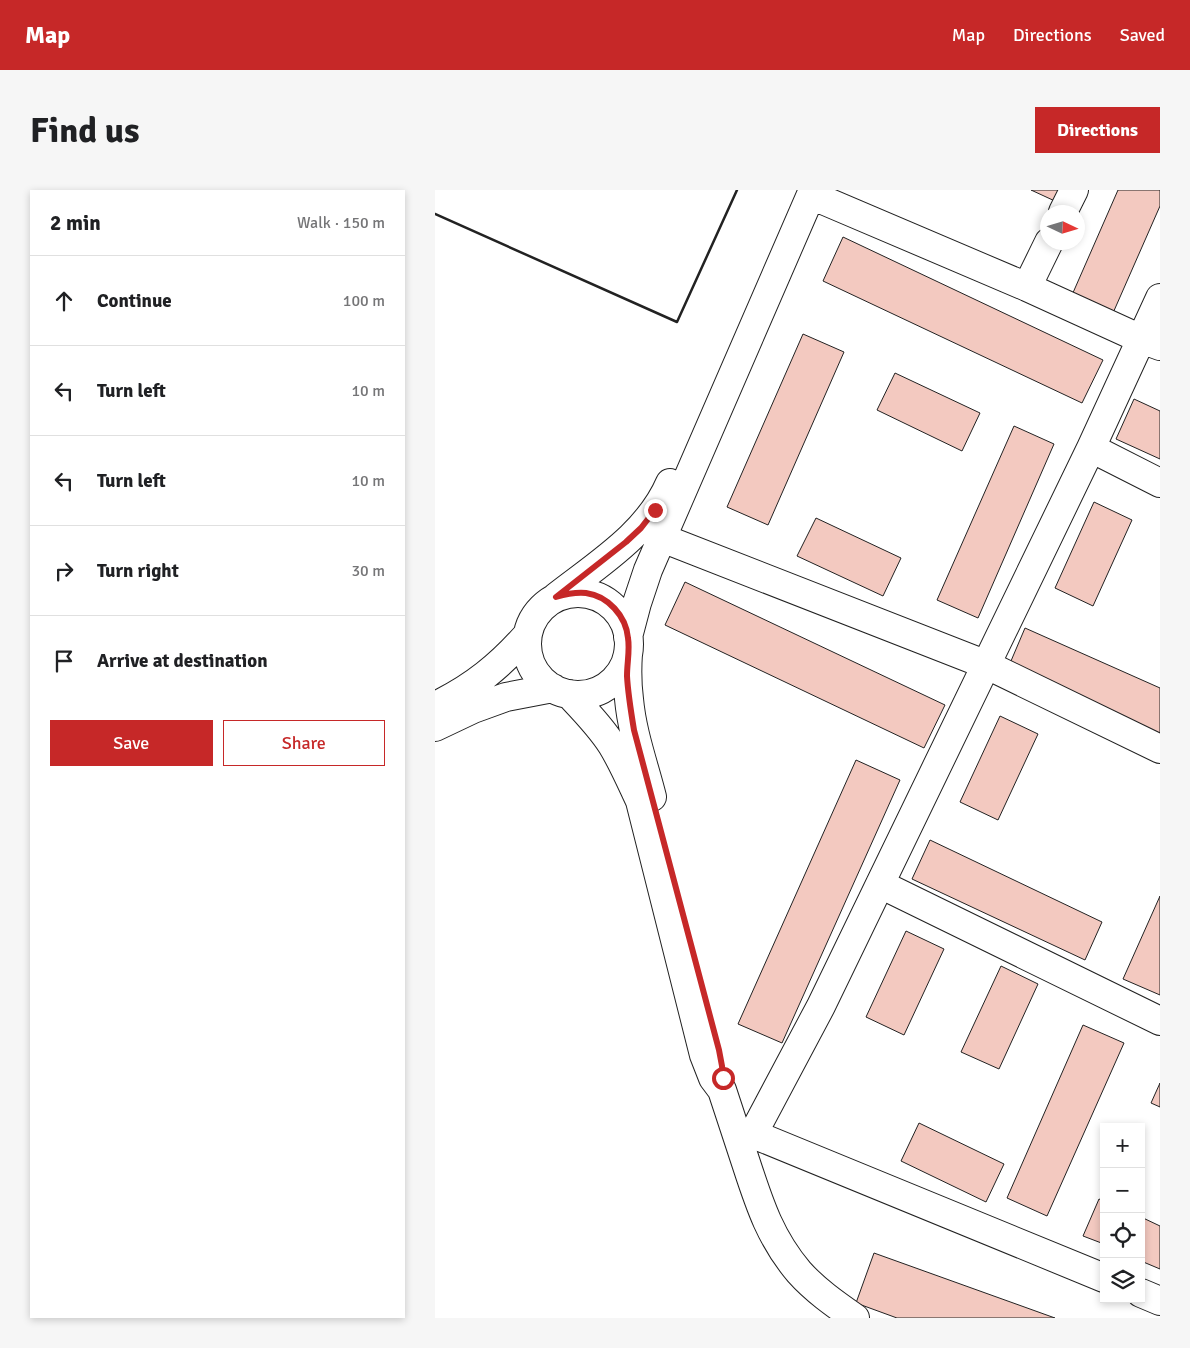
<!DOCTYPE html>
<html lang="en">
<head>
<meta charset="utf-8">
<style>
	:root { --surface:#fff; --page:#f6f6f6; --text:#202124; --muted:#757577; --line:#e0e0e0; --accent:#c62828 }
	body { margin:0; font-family:Signika,sans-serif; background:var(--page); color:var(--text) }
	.controls { position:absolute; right:15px; bottom:15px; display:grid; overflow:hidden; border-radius:0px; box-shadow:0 2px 8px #0003 }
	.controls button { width:45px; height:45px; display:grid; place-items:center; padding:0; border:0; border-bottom:1px solid var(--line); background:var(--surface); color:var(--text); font:25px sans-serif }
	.compass { position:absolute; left:605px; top:15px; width:45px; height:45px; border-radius:50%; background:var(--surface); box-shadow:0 2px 8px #0003; rotate:94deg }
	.stop { position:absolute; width:15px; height:15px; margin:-11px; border:4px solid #c62828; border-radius:50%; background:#fff }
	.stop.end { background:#c62828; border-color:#fff; box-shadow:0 1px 5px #0008 }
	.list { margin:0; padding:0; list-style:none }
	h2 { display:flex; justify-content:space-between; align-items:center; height:65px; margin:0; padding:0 20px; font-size:21px }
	h2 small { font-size:16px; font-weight:400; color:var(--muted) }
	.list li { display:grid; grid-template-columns:32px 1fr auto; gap:15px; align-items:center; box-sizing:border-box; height:90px; padding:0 20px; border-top:1px solid var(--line) }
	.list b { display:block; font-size:19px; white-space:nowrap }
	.list em { font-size:16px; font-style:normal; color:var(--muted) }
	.actions { display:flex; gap:10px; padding:15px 20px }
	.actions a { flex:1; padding:11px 0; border:1px solid var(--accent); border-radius:0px; text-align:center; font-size:18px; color:var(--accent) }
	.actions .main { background:var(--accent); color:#fff }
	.icon { flex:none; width:28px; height:28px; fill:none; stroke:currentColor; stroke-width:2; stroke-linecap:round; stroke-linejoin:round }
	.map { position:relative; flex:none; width:725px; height:1128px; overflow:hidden; border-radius:0px }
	header { display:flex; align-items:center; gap:30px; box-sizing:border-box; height:70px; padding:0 25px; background:var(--accent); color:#fff }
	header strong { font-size:24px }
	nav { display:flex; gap:28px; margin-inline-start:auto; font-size:18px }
	.intro { display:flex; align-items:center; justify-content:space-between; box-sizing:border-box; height:120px; padding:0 30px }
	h1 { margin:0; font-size:35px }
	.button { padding:12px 22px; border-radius:0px; background:var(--accent); color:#fff; font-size:18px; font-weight:700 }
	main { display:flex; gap:30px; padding:0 30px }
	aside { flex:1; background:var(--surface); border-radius:0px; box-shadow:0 2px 8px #0003 }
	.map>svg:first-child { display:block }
	.building { fill:#f3c9c0; stroke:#222 }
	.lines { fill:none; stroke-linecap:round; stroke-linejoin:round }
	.minor-casing { stroke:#222; stroke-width:30 }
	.minor { stroke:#fff; stroke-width:28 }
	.wall { stroke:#222; stroke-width:2.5 }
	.route { stroke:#c62828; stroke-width:6 }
</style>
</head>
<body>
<header>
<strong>Map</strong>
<nav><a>Map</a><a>Directions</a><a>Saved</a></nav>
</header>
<div class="intro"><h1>Find us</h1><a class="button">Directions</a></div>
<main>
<aside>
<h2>2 min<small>Walk · 150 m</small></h2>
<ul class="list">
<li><svg class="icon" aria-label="ahead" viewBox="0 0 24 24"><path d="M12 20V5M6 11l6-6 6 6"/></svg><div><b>Continue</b></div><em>100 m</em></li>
<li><svg class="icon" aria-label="left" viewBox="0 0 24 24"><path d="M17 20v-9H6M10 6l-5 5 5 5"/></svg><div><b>Turn left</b></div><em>10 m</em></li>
<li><svg class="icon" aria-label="left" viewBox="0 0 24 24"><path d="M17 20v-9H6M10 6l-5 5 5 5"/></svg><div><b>Turn left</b></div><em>10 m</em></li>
<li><svg class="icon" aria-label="right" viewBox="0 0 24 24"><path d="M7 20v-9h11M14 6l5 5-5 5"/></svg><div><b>Turn right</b></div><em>30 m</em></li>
<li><svg class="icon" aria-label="arrive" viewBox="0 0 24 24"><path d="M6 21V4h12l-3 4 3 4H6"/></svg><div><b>Arrive at destination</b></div></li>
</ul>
<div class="actions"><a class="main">Save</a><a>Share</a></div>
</aside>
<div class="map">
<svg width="725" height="1128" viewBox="0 0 725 1128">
	<rect width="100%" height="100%" fill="#fff"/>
	<path class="building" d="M596 0H627L622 12Z
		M683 0H725V16L678 123 637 105Z
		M408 47 668 170 647 213 388 91Z
		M368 144 409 162 333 335 292 317Z
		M460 183 545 223 527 261 442 220Z
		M699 209 725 221V269L681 249Z
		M579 236 619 254 543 428 502 410Z
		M659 312 697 330 658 416 620 398Z
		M381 328 466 368 448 406 362 366Z
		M250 392 510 515 489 558 230 435Z
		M590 438 725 498V545L573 478Z
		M565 526 603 544 563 630 525 612Z
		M421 570 465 590 347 853 303 834Z
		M495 650 667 732 650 770 477 689Z
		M725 706V805L688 789Z
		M471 741 509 759 469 845 431 827Z
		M566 776 603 794 564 879 526 862Z
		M648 835 689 853 612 1026 572 1008Z
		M725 893V917L716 913Z
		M484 933 569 974 551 1012 466 971Z
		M664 1009 669 1011V1054L648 1046Z
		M706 1027 725 1036V1079L706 1071Z
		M439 1063 620 1128H462L421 1113Z"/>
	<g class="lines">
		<g class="minor-casing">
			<path id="minor" d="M376 5 592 97 706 149 725 156
				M628 22 639 0
				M592 97 614 52
				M656 258 725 293
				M227 348 552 475 725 559
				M92 454a51 51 0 1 1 102 0a51 51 0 1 1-102 0Z
				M121 407C163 374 213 344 235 293
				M193 447 202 413 213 380 378 0
				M193 463C192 478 192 494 194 509 197 543 209 575 217 607
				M134 504C149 520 165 536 177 555 188 573 196 592 205 611L269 865 278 888 287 900C295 925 304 951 312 976 325 1016 336 1049 364 1082 380 1100 400 1114 420 1128
				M0 516C38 498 66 475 93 444
				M0 537 38 519 71 507 118 498
				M445 694 725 831
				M669 1088 318 944 386 816 656 258 725 108
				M706 1103 725 1111"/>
		</g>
		<use href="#minor" class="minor"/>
		<path class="wall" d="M0 24 242 132 302 0"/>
	</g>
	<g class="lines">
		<path class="route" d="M220 320 206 338 191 352 121 407C131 404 141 402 151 403 173 406 191 426 193 448 195 460 192 473 192 486 193 504 196 522 199 540L284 860 287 876 288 888"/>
	</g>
</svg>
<div class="controls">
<button>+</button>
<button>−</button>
<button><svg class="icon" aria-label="locate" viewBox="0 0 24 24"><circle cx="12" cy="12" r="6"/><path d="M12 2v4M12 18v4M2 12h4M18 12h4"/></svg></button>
<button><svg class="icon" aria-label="layers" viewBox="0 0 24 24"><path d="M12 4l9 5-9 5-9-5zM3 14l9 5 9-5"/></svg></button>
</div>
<svg class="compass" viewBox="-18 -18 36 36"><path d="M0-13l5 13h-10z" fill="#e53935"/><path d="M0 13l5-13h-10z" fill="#757577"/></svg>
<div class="stop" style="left:288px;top:888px"></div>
<div class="stop end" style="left:220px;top:320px"></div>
</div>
</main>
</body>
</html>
